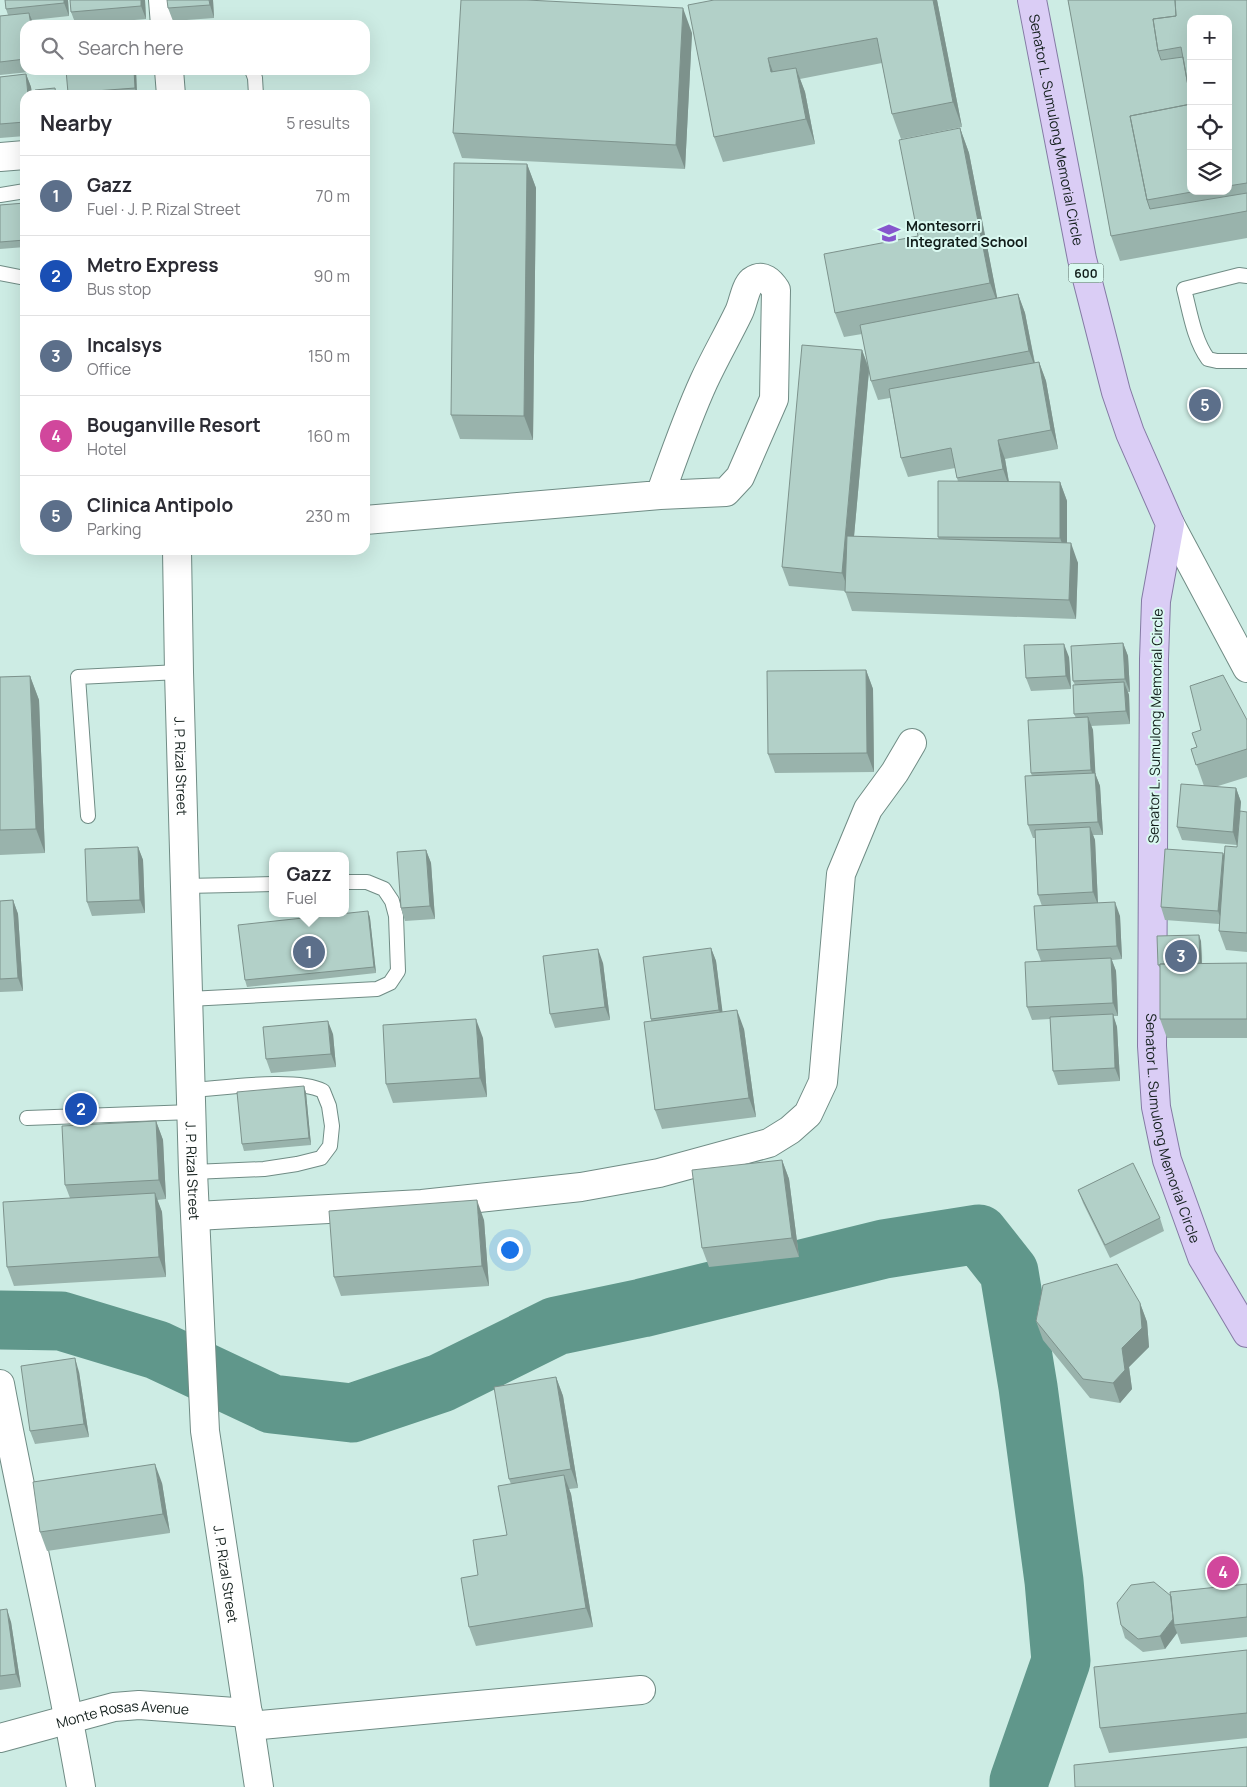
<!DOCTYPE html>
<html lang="en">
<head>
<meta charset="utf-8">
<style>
	:root { --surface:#fff; --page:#f2f2f3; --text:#2b2b33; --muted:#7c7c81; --line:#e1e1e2; --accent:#8655cd }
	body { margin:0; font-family:Manrope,sans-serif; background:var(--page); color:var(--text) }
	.controls { position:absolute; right:15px; top:15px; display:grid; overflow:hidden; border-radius:10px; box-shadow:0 5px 20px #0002 }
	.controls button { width:45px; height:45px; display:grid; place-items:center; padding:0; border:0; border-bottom:1px solid var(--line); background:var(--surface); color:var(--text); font:25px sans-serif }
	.you { position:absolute; left:509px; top:1249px; width:18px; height:18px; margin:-12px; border:4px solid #fff; border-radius:50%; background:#1a73e8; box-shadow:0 0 0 8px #1a73e833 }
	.badge { display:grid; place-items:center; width:32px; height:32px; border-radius:50%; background:var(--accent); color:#fff; font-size:16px; font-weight:700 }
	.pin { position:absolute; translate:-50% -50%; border:2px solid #fff; box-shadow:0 1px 5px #0006 }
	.popup { position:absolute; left:269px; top:852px; width:80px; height:65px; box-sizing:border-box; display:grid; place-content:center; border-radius:10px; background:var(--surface); filter:drop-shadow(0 1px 4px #0005); font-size:16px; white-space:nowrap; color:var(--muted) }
	.popup b { font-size:19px; color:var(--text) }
	.popup::after { content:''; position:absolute; left:50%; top:100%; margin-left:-10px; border:10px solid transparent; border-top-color:var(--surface) }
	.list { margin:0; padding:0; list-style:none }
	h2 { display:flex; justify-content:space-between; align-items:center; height:65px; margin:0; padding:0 20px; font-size:21px }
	h2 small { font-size:16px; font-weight:400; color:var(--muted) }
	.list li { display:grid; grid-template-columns:32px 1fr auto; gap:15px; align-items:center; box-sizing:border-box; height:80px; padding:0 20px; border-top:1px solid var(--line) }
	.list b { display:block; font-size:19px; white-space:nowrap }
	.list p { margin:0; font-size:16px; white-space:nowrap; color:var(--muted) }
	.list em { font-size:16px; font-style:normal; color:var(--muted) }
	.icon { flex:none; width:28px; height:28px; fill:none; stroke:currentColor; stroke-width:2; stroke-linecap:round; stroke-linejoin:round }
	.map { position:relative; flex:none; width:1247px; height:1787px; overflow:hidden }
	.search { position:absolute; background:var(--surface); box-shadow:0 5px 20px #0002; left:20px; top:20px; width:350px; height:55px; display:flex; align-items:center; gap:12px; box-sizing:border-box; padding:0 18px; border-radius:15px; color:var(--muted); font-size:19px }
	.panel { position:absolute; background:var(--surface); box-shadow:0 5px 20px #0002; left:20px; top:90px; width:350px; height:465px; border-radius:15px }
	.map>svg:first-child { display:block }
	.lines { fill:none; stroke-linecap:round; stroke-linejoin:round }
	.river { stroke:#60978b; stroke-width:59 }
	.lane-casing { stroke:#708c85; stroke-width:16 }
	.street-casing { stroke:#708c85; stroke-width:30 }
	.secondary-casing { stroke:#708c85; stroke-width:30 }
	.primary-casing { stroke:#847aa4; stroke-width:30 }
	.lane { stroke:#fff; stroke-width:14 }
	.street { stroke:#fff; stroke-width:28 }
	.secondary { stroke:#fff; stroke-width:28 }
	.primary { stroke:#dacdf5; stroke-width:28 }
	.wall { fill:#99b3ac; fill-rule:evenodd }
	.shaded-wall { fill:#7d928c }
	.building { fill:#b2d0c8; stroke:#7d928c }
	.labels { text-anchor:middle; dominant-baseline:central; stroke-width:4; stroke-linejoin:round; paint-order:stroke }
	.shield { fill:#daf9f1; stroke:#4e605b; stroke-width:1 }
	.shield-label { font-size:12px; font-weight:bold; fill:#121e1b }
	.street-label { font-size:14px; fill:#121e1b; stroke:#daf9f1 }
	.poi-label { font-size:14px; font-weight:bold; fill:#121e1b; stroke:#daf9f1; text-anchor:start }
</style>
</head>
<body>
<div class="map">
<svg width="1247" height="1787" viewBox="0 0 1247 1787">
	<rect width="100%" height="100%" fill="#cdece4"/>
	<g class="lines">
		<path class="river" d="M0 1320 61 1321 157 1350 272 1404 352 1413 441 1383 556 1326 642 1308 884 1249 979 1234 1009 1272 1028 1387 1054 1581 1061 1661 1019 1781V1787"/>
		<g class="lane-casing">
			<path id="lane" d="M252 70 255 78 256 95
				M0 195 25 191
				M0 273 25 278
				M1247 276 1239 275 1184 289C1190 312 1194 340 1208 359L1217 361H1247
				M88 816 78 677 179 672
				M185 886 273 884
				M189 999 377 989 390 983 398 971 396 916 392 901 384 889 367 882H345
				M191 1090C224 1088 296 1077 323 1091L329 1106 332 1126 330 1146 321 1158 297 1164 264 1169 193 1172
				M27 1118 192 1112"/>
		</g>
		<g class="street-casing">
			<g id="street">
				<path d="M365 520 660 495 726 492 740 477 774 399 776 290C771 282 763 273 752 281 745 287 743 304 739 312 728 335 715 357 704 381 687 418 674 456 660 495"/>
				<path d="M1170 524 1247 668"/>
				<path d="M196 1216 422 1204 581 1187 659 1173 769 1143 790 1130 808 1114 823 1082 841 874 868 809 895 772 912 743"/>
				<path d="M0 1384C25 1519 58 1652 81 1787"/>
				<path d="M250 1726 641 1690"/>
				<path id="s1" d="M0 1738 114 1707 139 1705 248 1713"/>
			</g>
		</g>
		<g class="secondary-casing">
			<g id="secondary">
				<path d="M163 0 165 25"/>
				<path d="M169 70 171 95"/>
				<path d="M0 157 25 155"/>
				<path id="s2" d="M177 550 179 672 193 1172 205 1431 259 1787"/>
			</g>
		</g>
		<g class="primary-casing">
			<g id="primary">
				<path id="s3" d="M1032 0 1082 259 1116 392 1130 433 1170 524 1156 601 1154 659 1152 1046 1156 1107 1167 1160 1202 1257 1247 1333"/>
			</g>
		</g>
		<use href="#lane" class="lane"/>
		<use href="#street" class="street"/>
		<use href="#secondary" class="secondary"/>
		<use href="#primary" class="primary"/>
	</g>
	<path class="wall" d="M5 0H68L69 16 32 20 25 25V70H38L39 71 0 75V16L8 15 6 9Z
		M145 0 146 19 76 25 71 12Z
		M213 0 214 18 173 21 168 8Z
		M714 0H937L962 127 901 139 892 114 882 63 800 79 805 92 815 144 723 162 714 137Z
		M1068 0H1247V238L1120 261 1111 236ZM1228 19V191H1191Z
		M692 33 685 169 462 158 453 133Z
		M136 70 137 95H69L68 93Z
		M26 74 31 87 32 95H25V136L0 138V77Z
		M960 128 969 153 997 298 1018 294 1025 313 1035 363 1039 362 1046 381 1058 449 1005 459 1009 482H1060L1067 501V543L1078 563 1076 619 852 611 845 591 789 586 782 567 862 350 868 365 862 334 844 337 835 313 918 236ZM869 372 871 381 878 400 890 398 901 458 908 477 955 468 958 482 938 537 939 539 854 536Z
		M527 164 536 188 533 440 460 439 451 415Z
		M25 203V247L0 249V205Z
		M1123 643 1128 656 1130 692H1128L1129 695 1130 724 1091 726 1093 730 1095 773 1100 786 1103 835H1093L1095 840 1098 903 1120 916 1122 959 1112 960 1116 971 1118 1016H1113L1117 1027 1120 1081 1058 1085 1053 1071 1050 1019 1032 1020 1027 1007 1041 961 1037 950 1042 906 1038 895 1035 838H1033L1028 825 1032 776 1031 773 1076 718 1074 714 1075 685 1073 681Z
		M1069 657 1071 689 1031 691 1026 678Z
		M866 670 873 689 874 772 775 773 768 754Z
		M30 676 39 700 45 853 0 855V677Z
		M1247 720V777L1215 787 1236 788 1241 802 1237 845 1182 840 1177 827 1204 786 1191 749 1197 747Z
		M1247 812V952L1226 950 1219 931V924L1165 920 1161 907 1223 853 1224 856 1237 847Z
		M138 847 143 860 145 913 92 916 87 902Z
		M426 850 431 863 435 919 405 921 401 908Z
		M13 900 18 914 23 991 0 992V901Z
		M368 911 370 918 376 973 247 987 245 980Z
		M1201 941 1202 964 1247 963V1038H1167L1160 1019V968L1158 965Z
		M711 948 716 961 722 1012 744 1029 756 1117 662 1129 655 1110 651 1019Z
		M603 963 610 1020 555 1028 550 1014Z
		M333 1034 336 1067 271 1073 266 1059Z
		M483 1038 487 1097 393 1103 386 1084Z
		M304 1086 306 1093 311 1145 244 1151 242 1144Z
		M156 1121 163 1140 166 1199 157 1200 162 1212 166 1277 14 1286 7 1267 70 1198 65 1185Z
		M782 1160 789 1179 799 1257 709 1267 702 1248Z
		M1078 1190 1160 1218 1164 1231 1110 1258 1083 1203Z
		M484 1220 489 1286 341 1296 334 1277Z
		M1140 1303 1147 1322 1149 1347 1129 1367 1132 1389 1120 1403 1090 1398 1043 1340 1036 1321Z
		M79 1372 89 1437 35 1444 30 1431Z
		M556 1377 563 1396 578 1488 569 1489 571 1494 593 1627 476 1646 469 1627 478 1575 507 1535 511 1484 509 1479Z
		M162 1483 170 1533 47 1551 40 1532Z
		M1247 1584V1637L1181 1644 1177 1633 1165 1649 1143 1652 1125 1638 1121 1625 1171 1596Z
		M0 1610 11 1622 21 1687 0 1690Z
		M1247 1650V1738L1109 1753 1100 1728Z"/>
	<path class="shaded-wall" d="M64 0H68L69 16 64 3Z
		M141 0H145L146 19 141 6Z
		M209 0H213L214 18 210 5Z
		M933 0H937L962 127 953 102Z
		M683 8 692 33 685 169 676 145Z
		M29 13 34 25H31Z
		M768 58 777 83 771 72Z
		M796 68 805 92 815 144 806 119Z
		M134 70H136L137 95 135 88Z
		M26 74 31 87 32 95H28Z
		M960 128 969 153 999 307 990 283Z
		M527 164 536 188 533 440 524 416Z
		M1018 294 1025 313 1036 370 1029 351Z
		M862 350 869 370 849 592 842 573Z
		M1039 362 1046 381 1058 449 1051 430Z
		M998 440 1005 459 1010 489 1003 469Z
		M1060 482 1067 501V557L1060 538Z
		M1071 543 1078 563 1076 619 1069 600Z
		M1123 643 1128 656 1130 692 1125 679Z
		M1064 644 1069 657 1071 689 1066 676Z
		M866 670 873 689 874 772 867 753Z
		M30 676 39 700 45 853 36 829Z
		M1124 682 1129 695 1130 724 1126 711Z
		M1088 717 1093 730 1096 783 1091 770Z
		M1095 773 1100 786 1103 835 1098 822Z
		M1236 788 1241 802 1237 845 1233 832Z
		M1090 827 1095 840 1098 905 1093 892Z
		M138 847 143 860 145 913 140 900Z
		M426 850 431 863 435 919 430 906Z
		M1223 853 1228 866 1223 924 1218 911Z
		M13 900 18 914 23 991 18 978Z
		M1115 902 1120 916 1122 959 1117 946Z
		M368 911 370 918 376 973 374 967Z
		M1199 935 1201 941 1202 970 1200 963Z
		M711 948 716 961 724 1023 719 1010Z
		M598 949 603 963 610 1020 605 1007Z
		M1111 958 1116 971 1118 1016 1113 1003Z
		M737 1010 744 1029 756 1117 749 1098Z
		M1113 1014 1117 1027 1120 1081 1115 1068Z
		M476 1019 483 1038 487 1097 480 1078Z
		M328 1021 333 1034 336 1067 331 1054Z
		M304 1086 306 1093 311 1145 309 1138Z
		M156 1121 163 1140 166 1199 159 1180Z
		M782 1160 789 1179 799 1257 792 1238Z
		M155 1193 162 1212 166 1277 159 1257Z
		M477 1200 484 1220 489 1286 482 1266Z
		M1140 1303 1147 1322 1149 1347 1129 1367 1132 1389 1120 1403 1113 1383 1122 1348Z
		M75 1358 79 1372 89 1437 84 1424Z
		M556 1377 563 1396 578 1488 571 1469Z
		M155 1464 162 1483 170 1533 163 1514Z
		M564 1475 571 1494 593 1627 586 1608Z
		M7 1609 11 1622 21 1687 16 1674Z
		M1174 1618V1625L1177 1633 1165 1649 1160 1636Z"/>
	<path class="building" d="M5 0H64V3L6 9Z
		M70 0H141V6L71 12Z
		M167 0H209L210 5 168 8Z
		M461 0H527L683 8 676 145 453 133Z
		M714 0H933L953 102 892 114 877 38 768 58 771 72 796 68 806 119 714 137 688 5Z
		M1068 0H1175L1176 16 1153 19 1158 51 1161 60 1183 57 1191 104 1130 116 1147 200 1150 209 1247 193V211L1111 236Z
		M1175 0H1247V183L1228 186V19H1191V102L1181 47 1158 51 1153 19 1176 16Z
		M29 13 31 25H25V59L0 62V16Z
		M66 70H134L135 88 68 93Z
		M26 74 28 95H25V122L0 124V77Z
		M55 88 56 95H36L35 90Z
		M1191 104V191H1197L1147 200 1130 116Z
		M960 128 990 283 835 313 824 254 918 236 899 140Z
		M454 163 527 164 524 416 451 415Z
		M25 203V240L0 242V205Z
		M1018 294 1029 351 871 381 860 325Z
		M802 345 862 350 842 573 782 567Z
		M1039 362 1051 430 998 440 1003 469 957 478 951 448 901 458 889 389Z
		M938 481 1060 482V538L938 537Z
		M847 536 1071 543 1069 600 845 592Z
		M1123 643 1125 679 1073 681 1071 646Z
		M1064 644 1066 676 1026 678 1024 645Z
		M866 670 867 753 768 754 767 671Z
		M1223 675 1247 720V749L1196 765 1191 749 1197 747 1192 733 1201 730 1190 686Z
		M30 676 36 829 0 830V677Z
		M1124 682 1126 711 1074 714 1073 685Z
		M1088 717 1091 770 1031 773 1028 720Z
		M1095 773 1098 822 1028 825 1025 776Z
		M1181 784 1236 788 1233 832 1177 827Z
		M1240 811 1247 812V933L1219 931 1225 846 1237 847Z
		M1090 827 1093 892 1038 895 1035 830Z
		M138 847 140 900 87 902 85 849Z
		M1165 849 1223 853 1218 911 1161 907Z
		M426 850 430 906 401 908 397 852Z
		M13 900 18 978 0 979V901Z
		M1115 902 1117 946 1037 950 1034 906Z
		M368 911 374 967 245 980 238 925Z
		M1199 935 1200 963 1160 964V965H1158L1157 936Z
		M711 948 719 1010 651 1019 643 957Z
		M598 949 605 1007 550 1014 543 956Z
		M1111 958 1113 1003 1027 1007 1025 962Z
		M1247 963V1019H1160V964Z
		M737 1010 749 1098 655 1110 644 1022Z
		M1113 1014 1115 1068 1053 1071 1050 1017Z
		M476 1019 480 1078 386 1084 383 1025Z
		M328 1021 331 1054 266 1059 263 1027Z
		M304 1086 309 1138 242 1144 237 1092Z
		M156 1121 159 1180 65 1185 62 1126Z
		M782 1160 792 1238 702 1248 692 1170Z
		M1133 1163 1160 1218 1105 1245 1078 1190Z
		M155 1193 159 1257 7 1267 3 1202Z
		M477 1200 482 1266 334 1277 329 1211Z
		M1117 1264 1140 1303 1142 1328 1122 1348 1125 1370 1113 1383 1083 1379 1036 1321 1043 1285Z
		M75 1358 84 1424 30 1431 21 1366Z
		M556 1377 571 1469 509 1479 494 1387Z
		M155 1464 163 1514 40 1532 33 1482Z
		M564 1475 586 1608 469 1627 461 1578 478 1575 473 1540 507 1535 498 1486Z
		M1154 1582 1171 1596 1173 1619 1160 1636 1138 1639 1121 1625 1117 1603 1131 1585Z
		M1247 1584V1617L1174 1625 1170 1592Z
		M7 1609 16 1674 0 1676V1610Z
		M1247 1650V1713L1100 1728 1094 1667Z
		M1247 1747V1787H1075L1074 1765Z"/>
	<defs>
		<g id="school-bare" transform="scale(1.725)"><path d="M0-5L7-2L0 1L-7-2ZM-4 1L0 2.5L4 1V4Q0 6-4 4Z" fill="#8655cd" stroke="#daf9f1" stroke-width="2.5" paint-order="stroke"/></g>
	</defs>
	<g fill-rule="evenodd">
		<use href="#school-bare" x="889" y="233"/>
	</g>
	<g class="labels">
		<rect class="shield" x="1068.5" y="263.5" width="35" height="19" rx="4"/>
		<g class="shield-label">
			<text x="1086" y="273">600</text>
		</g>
		<g class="street-label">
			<text stroke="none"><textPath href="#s3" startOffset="132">Senator L. Sumulong Memorial Circle</textPath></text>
			<text transform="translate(1155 726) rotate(-89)">Senator L. Sumulong Memorial Circle</text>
			<text stroke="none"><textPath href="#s2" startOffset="216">J. P. Rizal Street</textPath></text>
			<text stroke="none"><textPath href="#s3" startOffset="1152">Senator L. Sumulong Memorial Circle</textPath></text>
			<text stroke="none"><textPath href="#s2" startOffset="621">J. P. Rizal Street</textPath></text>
			<text stroke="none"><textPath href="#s2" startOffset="1026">J. P. Rizal Street</textPath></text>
			<text stroke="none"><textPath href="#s1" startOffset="126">Monte Rosas Avenue</textPath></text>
		</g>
		<g class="poi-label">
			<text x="906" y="225">Montesorri<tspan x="906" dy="16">Integrated School</tspan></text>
		</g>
	</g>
</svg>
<div class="controls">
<button>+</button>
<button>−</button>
<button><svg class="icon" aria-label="locate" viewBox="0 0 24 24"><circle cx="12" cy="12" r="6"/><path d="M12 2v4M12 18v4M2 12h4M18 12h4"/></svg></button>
<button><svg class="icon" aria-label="layers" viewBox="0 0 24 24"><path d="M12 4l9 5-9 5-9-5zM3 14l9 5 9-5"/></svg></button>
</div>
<div class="you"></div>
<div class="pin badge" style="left:309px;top:952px;background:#5c6f8a">1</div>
<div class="popup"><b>Gazz</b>Fuel</div>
<div class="pin badge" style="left:81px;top:1109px;background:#1a4fb4">2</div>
<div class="pin badge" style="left:1181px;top:956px;background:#5c6f8a">3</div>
<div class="pin badge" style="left:1223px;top:1572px;background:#d1479c">4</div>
<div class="pin badge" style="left:1205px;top:405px;background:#5c6f8a">5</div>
<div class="search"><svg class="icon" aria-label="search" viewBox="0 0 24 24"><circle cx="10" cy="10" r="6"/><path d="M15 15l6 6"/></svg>Search here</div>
<section class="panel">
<h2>Nearby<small>5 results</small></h2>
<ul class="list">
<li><span class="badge" style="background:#5c6f8a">1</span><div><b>Gazz</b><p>Fuel · J. P. Rizal Street</p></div><em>70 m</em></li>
<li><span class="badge" style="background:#1a4fb4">2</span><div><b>Metro Express</b><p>Bus stop</p></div><em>90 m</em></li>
<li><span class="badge" style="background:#5c6f8a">3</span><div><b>Incalsys</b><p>Office</p></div><em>150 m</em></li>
<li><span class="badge" style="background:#d1479c">4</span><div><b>Bouganville Resort</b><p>Hotel</p></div><em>160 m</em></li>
<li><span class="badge" style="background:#5c6f8a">5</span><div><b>Clinica Antipolo</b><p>Parking</p></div><em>230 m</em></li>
</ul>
</section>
</div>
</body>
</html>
